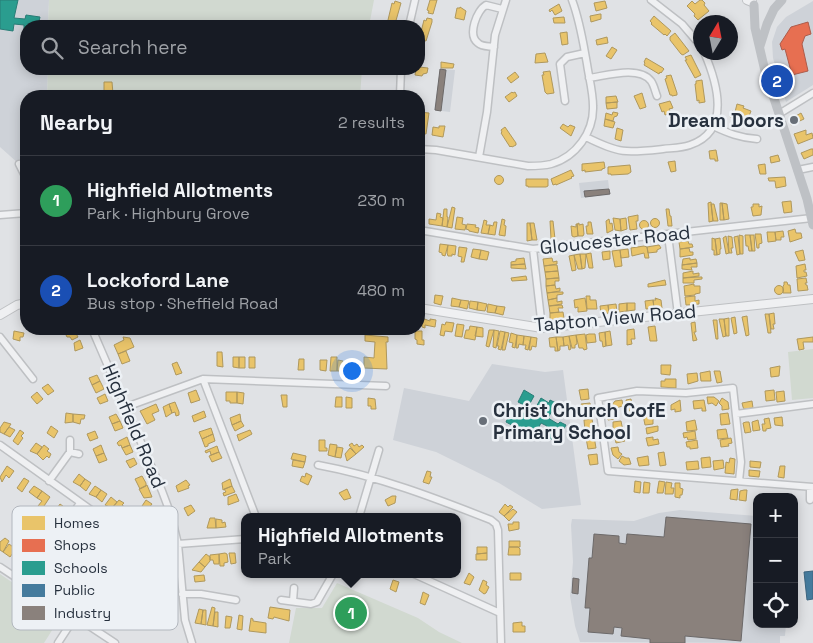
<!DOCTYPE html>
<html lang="en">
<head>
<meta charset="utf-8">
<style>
	:root { --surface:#171b24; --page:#20242c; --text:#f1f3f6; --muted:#9ea1a6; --line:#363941; --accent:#0b8043 }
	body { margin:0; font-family:"Space Grotesk",sans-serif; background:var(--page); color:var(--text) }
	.controls { position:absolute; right:15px; bottom:15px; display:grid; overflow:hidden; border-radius:10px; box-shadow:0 2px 12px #0003 }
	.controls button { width:45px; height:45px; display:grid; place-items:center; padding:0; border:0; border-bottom:1px solid var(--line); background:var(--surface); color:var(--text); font:25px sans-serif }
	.compass { position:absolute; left:693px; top:15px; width:45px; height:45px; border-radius:50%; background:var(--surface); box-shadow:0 2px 12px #0003; rotate:10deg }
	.you { position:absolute; left:351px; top:370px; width:18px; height:18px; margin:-12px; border:4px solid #fff; border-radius:50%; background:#1a73e8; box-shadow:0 0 0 8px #1a73e833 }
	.badge { display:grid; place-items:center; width:32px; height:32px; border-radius:50%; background:var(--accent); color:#fff; font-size:16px; font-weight:700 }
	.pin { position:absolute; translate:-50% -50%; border:2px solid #fff; box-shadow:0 1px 5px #0006 }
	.popup { position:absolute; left:241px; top:513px; width:220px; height:65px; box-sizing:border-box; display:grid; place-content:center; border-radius:10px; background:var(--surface); filter:drop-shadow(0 1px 4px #0005); font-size:16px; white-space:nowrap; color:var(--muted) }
	.popup b { font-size:19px; color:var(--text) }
	.popup::after { content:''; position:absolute; left:50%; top:100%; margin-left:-10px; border:10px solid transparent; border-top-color:var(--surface) }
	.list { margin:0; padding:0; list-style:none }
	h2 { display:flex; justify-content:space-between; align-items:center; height:65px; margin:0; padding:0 20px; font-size:21px }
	h2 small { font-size:16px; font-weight:400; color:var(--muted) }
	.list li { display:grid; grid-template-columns:32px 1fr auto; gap:15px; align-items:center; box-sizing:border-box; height:90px; padding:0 20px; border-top:1px solid var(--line) }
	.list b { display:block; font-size:19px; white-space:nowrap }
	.list p { margin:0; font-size:16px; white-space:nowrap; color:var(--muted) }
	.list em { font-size:16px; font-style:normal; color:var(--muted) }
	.icon { flex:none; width:28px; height:28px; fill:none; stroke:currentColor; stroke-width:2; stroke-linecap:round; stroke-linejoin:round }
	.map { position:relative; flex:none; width:813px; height:643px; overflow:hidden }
	.search { position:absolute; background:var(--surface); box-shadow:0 2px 12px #0003; left:20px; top:20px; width:405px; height:55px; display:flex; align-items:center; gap:12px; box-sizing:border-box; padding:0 18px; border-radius:20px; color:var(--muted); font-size:19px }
	.panel { position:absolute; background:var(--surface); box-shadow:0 2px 12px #0003; left:20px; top:90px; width:405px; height:245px; border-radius:20px }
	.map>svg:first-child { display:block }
	.built { fill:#ced2d8 }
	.green { fill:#d1d9d0 }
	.homes { fill:#e9c46a; stroke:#af985d }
	.shops { fill:#e76f51; stroke:#ad5c4b }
	.schools { fill:#2a9d8f; stroke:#297d77 }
	.public { fill:#457b9d; stroke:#3c6580 }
	.industry { fill:#8a817c; stroke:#6c6969 }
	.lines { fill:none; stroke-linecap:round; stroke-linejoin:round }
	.minor-casing { stroke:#bec0c3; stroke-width:9 }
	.tertiary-casing { stroke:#bec0c3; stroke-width:10 }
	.minor { stroke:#eff0f2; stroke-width:6 }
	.tertiary { stroke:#eff0f2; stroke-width:8 }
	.secondary { stroke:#bec1c5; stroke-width:9 }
	.poi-dot { fill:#686f78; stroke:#edf1f5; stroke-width:2 }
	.labels { text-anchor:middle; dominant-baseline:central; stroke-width:5; stroke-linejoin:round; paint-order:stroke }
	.poi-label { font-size:19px; font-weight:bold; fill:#27313e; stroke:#edf1f5; text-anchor:end }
	.street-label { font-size:19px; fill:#27313e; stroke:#edf1f5 }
	.key { fill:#edf1f5; stroke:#b2b7be; stroke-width:1 }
	.key-label { font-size:14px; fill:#27313e }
</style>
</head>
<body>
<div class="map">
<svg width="813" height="643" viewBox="0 0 813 643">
	<rect width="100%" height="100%" fill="#e0e2e5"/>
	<path class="built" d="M0 0H49L48 26H26V69H48L47 96H26V164H19L0 147Z
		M813 1V85L786 102 773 58 772 42 777 27 786 17Z
		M440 69 455 70 450 112 434 110Z
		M608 180 610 195 581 198 579 183Z
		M492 364 545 372 563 370 581 505 542 509 499 483 436 452 393 440 404 388 469 401Z
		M680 510 757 516V624H786L785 636H780V643L580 642 575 626 570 596 573 562 571 525 572 519 634 521 659 513Z"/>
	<path class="green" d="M49 0H374L369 26H48Z
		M48 69H362L360 96H47Z
		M813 349V398L792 400 788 352Z
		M0 574 61 616 44 643H0Z
		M337 583 418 618 439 632 462 643H289L296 608H322Z"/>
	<path class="homes" d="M430 0H437L433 14 428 13 429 11 427 10Z
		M700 0H702L705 3 704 5 709 11 698 20 694 16 695 14 687 6 692 1 695 4Z
		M395 1 401 3 395 24 389 23 388 20 392 3 394 4Z
		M605 1 607 8 596 11 594 3Z
		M559 4 562 11 555 15 552 10 550 12 549 10Z
		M460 7 466 11 464 20 455 18 457 8H460Z
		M600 14H601V19L591 22 590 16Z
		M654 16 671 31 667 36 665 34 664 35 651 24 652 23 650 21Z
		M564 17 565 23H554L553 18Z
		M427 18 432 19V22L426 41 421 40 422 37 420 36 424 20 426 21Z
		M567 32 568 44 562 45 560 33Z
		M675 33 689 51 683 55 681 54 670 40V37Z
		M607 37 608 43 597 45 596 40Z
		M612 47 617 50 611 59 606 56Z
		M545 53 548 62 535 63 536 54Z
		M691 55 701 75 695 78 685 60H687L685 57Z
		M646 58 663 68 664 69 661 73 660 72 659 74 644 65 645 63 644 62Z
		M441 62 454 64 453 68H441Z
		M419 67 428 68 427 73 423 74 422 76 415 75 416 69Z
		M550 71 554 93 547 94 545 92 542 75H544L543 72Z
		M515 72 519 77 511 83 507 78Z
		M671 75 677 93V95L672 96V95H670L665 79 667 78 666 76Z
		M702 80 705 102 699 103V100L697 101 695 84H696V81Z
		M104 82H112L113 94H104Z
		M512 92 513 93 515 92 517 96 509 102 505 97Z
		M642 93 646 107 640 109 634 96Z
		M616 96 618 102 606 103V97Z
		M670 101 673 108 669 109 671 113 665 115 664 111 662 112 659 104Z
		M617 102V108L607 109 606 103Z
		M737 104 744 106 743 108 751 111 746 124 740 122 741 120 730 117 732 111 735 112Z
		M419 112 429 113 426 134 419 133Z
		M613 112 618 113 617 116 614 117 613 121 605 119 606 113 612 115Z
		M801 113 804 119 791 125 789 120Z
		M605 119 615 122 613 128 604 126Z
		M563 124 568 127 570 125 575 127 571 136 560 128Z
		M439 126H445L443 137 432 135 433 127 439 128Z
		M505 127 516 143V145L512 147 511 146 510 147 501 133 502 132 501 130Z
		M617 128 623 130 621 141 615 139Z
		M806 130V135L812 133 813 138 798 144 794 134Z
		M811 149H813V155L804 159 801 153Z
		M716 150 718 161H715V159H710L709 151Z
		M778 155 780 161 771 163 770 157Z
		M675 161 676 171 671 172 668 162Z
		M604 162 605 168 602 169V170L585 172V170L582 171V164Z
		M765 164 766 174H760L758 165Z
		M630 165 631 172 628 174 611 175V174H608V167Z
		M571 170 574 176 571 177 572 178 556 185V184L553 185 551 179Z
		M494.5 180a4.5 4.5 0 1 1 9 0a4.5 4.5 0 1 1-9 0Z
		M785 177 786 186 776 188 775 181H769L768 178Z
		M526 179H548V186L546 187H528V186H526Z
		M791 201 792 212 784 213 782 202Z
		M711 202 713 221 709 222 708 203Z
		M720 203H722L724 220H720Z
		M722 203 727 204 729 219 724 220Z
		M711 204H714L718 221H713Z
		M753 204H759V207L762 206 761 215 753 216 751 207H753Z
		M452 207 455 208 452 228 447 227Z
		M444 209H447V217H448L447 227 442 226Z
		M666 209H669L670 216H671L672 226H668Z
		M437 213 441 214 440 217 443 218 442 226 429 224V219L436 220Z
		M638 215V221H636L637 229 630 230 628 217Z
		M457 217 463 218 462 224 466 225 465 230 455 229Z
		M613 218 620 219 621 231 615 230Z
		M626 218 627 229 621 231 620 219Z
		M650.5 223a4.5 4.5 0 1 1 9 0a4.5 4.5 0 1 1-9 0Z
		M502 219 505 220 504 225 506 226 505 236 499 235Z
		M609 219 610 224 612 223 613 230 607 233 606 221Z
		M484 220 487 221 486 225H490L488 234 481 233Z
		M639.5 225a4.5 4.5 0 1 1 9 0a4.5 4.5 0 1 1-9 0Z
		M550 221H553L555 239H551Z
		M494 222H497L495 235 488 234 490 225 493 226Z
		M588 222H591L593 234H587L586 226H588Z
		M527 223H530L532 240 527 241Z
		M530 223H534L537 240H532Z
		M579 223V225L583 224 584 234 583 236H578L577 224Z
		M467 224 476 225 475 227 479 228 478 233 469 231V230L466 229Z
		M576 224H577L578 236 574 237 572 236 571 226 576 227Z
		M795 229 796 233H801L802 238 790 242 788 231Z
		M783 231 784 237H781V240H776L775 232Z
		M767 232H775L776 241 768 242Z
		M755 234H761L762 243 759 244V248H757Z
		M739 235 743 236V254H740Z
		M745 235H750L752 251H749L748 246H746Z
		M750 235H754L755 251H752Z
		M726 236 729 253 726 254 723 238Z
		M728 236 732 237 733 248H731L732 253H729Z
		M738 236 740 254 737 255 734 237Z
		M712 238 715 239 717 255H714V250H712Z
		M720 238 721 249H720V254L717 255 715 239Z
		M688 241 689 244H692L693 247 680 249 679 242Z
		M440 244 448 245 445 256 442 255V253L439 252Z
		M448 245 456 246 455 255 452 254V256H448L447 253Z
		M659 245 661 248 657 250V252L648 253 647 247Z
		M644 246 647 247 649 258H645L644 253 632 256 631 248Z
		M459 247 467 248 464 262H461L462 257 458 256Z
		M689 248 690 252H693V255L680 257V249Z
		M473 249 481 250 479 259 471 257Z
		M628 249 629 257 621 258 620 250Z
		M481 250 489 252 487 260 479 259Z
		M620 250 622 266 615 267 612 251Z
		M803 250 805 260 799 261 795 252Z
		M610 251V259L603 260 602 252Z
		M591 253 593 268H589L586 254Z
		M580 254H586L585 268 582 269Z
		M580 254 582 269H578L574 255Z
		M574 255 576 270 572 271 569 256Z
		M524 258 525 264 511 265V262L516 261V259Z
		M552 258 553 262 557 261V264L544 266 543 259Z
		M690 258V260L696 259 697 263 682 265 683 259Z
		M697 263V267H691L692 270 682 269V265Z
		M525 264 526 269 511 268V265Z
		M805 264 806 270H804V272H806L807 276 797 278 796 266Z
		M553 265H557L558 271 545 272 544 266Z
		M558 271 559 278 546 279 545 272Z
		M693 271V274L699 273V276L683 278V273Z
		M526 276 527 280 512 281 511 278Z
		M699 277H702V279L694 280V283H683V278Z
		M555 278H559V281H555V285L546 286V279Z
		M806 278 807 283H805L806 285H807L808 290 798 291 797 279Z
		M665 280 666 285 648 287V284Z
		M784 282H787L788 285H790L791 293H783V286L784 285Z
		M694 284V286H700V293L695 294V295L685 296 684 286Z
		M555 285 556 289 560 288V291L547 293 546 286Z
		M774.5 290a4.5 4.5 0 1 1 9 0a4.5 4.5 0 1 1-9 0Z
		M556 292H563V294L557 295V298L548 300 547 293Z
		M435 295 443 296 441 305 434 303Z
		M586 296H590V300H596L597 309H587Z
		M695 296V301L699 300V304L686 305 685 297Z
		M452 298 461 300 459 307 451 306Z
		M557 298V302L562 301V304L549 306 548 300Z
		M585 298 587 311 578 312V307L575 308 574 300Z
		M655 298 661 300 662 308H654L653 300H656Z
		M461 300 469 301 467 309 459 307Z
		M653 300 654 308 646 309 645 301Z
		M470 301 478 302 477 310 469 308Z
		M478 302 487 304 485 311 477 310Z
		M627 303V311L619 312V304Z
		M627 303H635V310L627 311Z
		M488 304 497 306 495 313 487 312Z
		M616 304 617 312 609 313 608 305Z
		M562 305 563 308H558L559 312 550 313 549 306Z
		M608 305 609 313 601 314 600 306Z
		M497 306 505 307 503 315 495 313Z
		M563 312 564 318 550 320V313Z
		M774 313 775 324H773L774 329H771L769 314Z
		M765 314H769L771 333H768Z
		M747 316 749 335 746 336 742 317Z
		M419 317 430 321V319L436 320 435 327 425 325V328L422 327V325L419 324Z
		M735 317 737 333 734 334 731 318Z
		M729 318V336H726L724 319Z
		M719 319H724L726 336 723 337Z
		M713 320H717L718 339H716Z
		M446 322 454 323 452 332 445 331 444 336 440 335 442 324 445 325Z
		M695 322 696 332H694L697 340 693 341 691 323Z
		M457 324 464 325 462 337 455 336Z
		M470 326 477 327 475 340 464 338 466 330H469Z
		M655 326 657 341H650L648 327Z
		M477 327 483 328V337L475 336Z
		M634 329 635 339H631L632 344 627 345V330Z
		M74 330 78 337 72 340 70 337H67L66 335Z
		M489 330H494L489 347 486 346Z
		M494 330 499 331 496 348 493 347Z
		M14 331 24 333 23 337H20V341L13 339Z
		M415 331H422V340H424V345L417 344V340L415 339Z
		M500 331 505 332 501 350 498 349 499 346H497Z
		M610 331 612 345 606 346 605 332Z
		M505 332 509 333 505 350H502Z
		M605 332 606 346 603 347 602 341H600L599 333Z
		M511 333 517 335 515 348 512 347 513 343 509 342Z
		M585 334 587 349 584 350 583 348H579L576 335Z
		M589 334H595L596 342 587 343 586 335Z
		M365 335 388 337V342H386L387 369 364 368V357L374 358 375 342 365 341Z
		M517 335 524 336 523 345 519 344 518 348H516Z
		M576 335 577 344 575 345V348H572L569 336Z
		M524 336 531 337 528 350 525 349 526 345H523Z
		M569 336 571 349 569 350 568 345 564 346 563 337Z
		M123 337 130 338 134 347 118 354 114 345 124 340Z
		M531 337 537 338 536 347 532 346 531 350H529Z
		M556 337 558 351H555V347H550L549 338Z
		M556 337H563L564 346H560V350L558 351Z
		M813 337V342H803L804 349 799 350 797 339Z
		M80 340 83 348 75 351 74 343Z
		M126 351 130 361 122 364 118 354Z
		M217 352H222L223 367 217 366Z
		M233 357H239V368L233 367Z
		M239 357H245V368H239Z
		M249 357H255V368H249Z
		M331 357H337V371H330Z
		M299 359H304V370H298Z
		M320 360H327L326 371 320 370Z
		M338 360 343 361V371H337Z
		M347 361H353V372L346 371Z
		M177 362 182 373 176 375 172 364Z
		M353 362H357V364H362L361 372H353Z
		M661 365H671L670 375 661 374Z
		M780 366 779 376 771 377 770 368Z
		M710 371 711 381H701L700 373Z
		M714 371H720L722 382 717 383Z
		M697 373 698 381 688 384 687 374Z
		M97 375 100 381 92 385 89 378Z
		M665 379H676V388L661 387V381H665Z
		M100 381 104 389 96 393 92 385Z
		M48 384 54 391 48 395 42 388Z
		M588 389 589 399 581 400 579 390Z
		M196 390 200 400 191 403 188 393Z
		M774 390 775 400 766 401 765 391Z
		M784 391 785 401 777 402 776 392Z
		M37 392 43 399 37 404 31 397Z
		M226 392H237V403H230V401H226Z
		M237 392 244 393 243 404 237 403Z
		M105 394 108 401 100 404 97 398Z
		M281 395H287V407H283Z
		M336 397H342V407H335Z
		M346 397 352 398V408H346Z
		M707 397H714L719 401 716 406 712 403 708 404Z
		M368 398 375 399 376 409H371V406H368Z
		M722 398 728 402 729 409 722 410V406L719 403Z
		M631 399 632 404H634L635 410 628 411 626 400Z
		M622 400 623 406 619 407 616 410 611 406 615 401Z
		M680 400 681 411 675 412V409L671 410V405Z
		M704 400 706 411H702V408L694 409 693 401Z
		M752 401 753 408 744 409 743 407 742 403Z
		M175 402 179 412V415L176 416 175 412 172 413 169 404Z
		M590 403 591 413 583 414 581 404Z
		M156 404 159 411 152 414 155 420 147 424 140 411Z
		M169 404 172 413 166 417 163 407Z
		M611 407 616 411 613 414 614 419 608 420 606 413Z
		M204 411 206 417 194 422 192 416Z
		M66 413 73 414V422L65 423Z
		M653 413V424L645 425 643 415Z
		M728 413 730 424 721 425 720 414Z
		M73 414 85 415 84 419H81L80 424 73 422Z
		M116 414 120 421 112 424 109 417Z
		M240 414 241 421 232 425 230 418Z
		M782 417 783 426 775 425 774 418Z
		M769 418 771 428 766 429V431H763L762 424H765L764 419Z
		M592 419 594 430 585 431 584 420Z
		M695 420 697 430 687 431 686 422Z
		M758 420 760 430 753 431 752 422Z
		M120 421 123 428 115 431 112 424Z
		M241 421 244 426 235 431 232 425Z
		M621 421 623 431 613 433V422Z
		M4 422 11 424 4 434 0 432V428Z
		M746 422H749L751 432 745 433 743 423Z
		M51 426 58 431 54 438 47 433Z
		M658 426V431L647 434 646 428Z
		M9 427 15 430 10 437 4 434Z
		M211 428 213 434 202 439 199 432Z
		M726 429 728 438 718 439 717 430Z
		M20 430 24 433 21 436 23 438 18 445 13 441Z
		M250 430 252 434 239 441 237 435Z
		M95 431 98 438 90 441 87 434Z
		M626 431 627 438H624L625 441 616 443 614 434Z
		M695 431 696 439 688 440 687 437 684 438 683 433Z
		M213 434 215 441 208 444V446L205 447 202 439Z
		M594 436 596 448 588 449 586 438Z
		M127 437 130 445 122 448 121 445 119 446 117 443 119 441Z
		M653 437V440L658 439 659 444 648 446 646 438Z
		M731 438 732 443 728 444 729 446 721 447 720 440Z
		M319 440H325V448H327V451H319Z
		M697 440 698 448 690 449V447H687L686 442Z
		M36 443 42 447 37 454 30 451Z
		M352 443 354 446 357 444 359 447 362 445 364 447 356 454 349 445Z
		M330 444 337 445 335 457 328 455Z
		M44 445 49 449 47 451 51 454 49 458 47 456 43 460 37 454Z
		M101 445 104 453 96 456 93 449Z
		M130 445 133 452 126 455 122 448Z
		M217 446 219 452 211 455 210 451 206 453 205 451Z
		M337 447 343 448 341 458 335 457Z
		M618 447 619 452 622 454 618 459 613 455 611 448Z
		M350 448 356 454 347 461 345 454Z
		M219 452 222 458 212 462 209 456Z
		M664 452 666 465 660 466 658 453Z
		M104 453 107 460 99 463 96 456Z
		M293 453 306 456 305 462 291 459Z
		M597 454 598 464 590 465 588 455Z
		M622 456 626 458H629L631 464 624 465 619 461Z
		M648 456 649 465 639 466 637 458Z
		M710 457 711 467 702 468 701 458Z
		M134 458 137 464 130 468 126 461Z
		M730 458 735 459 734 474 725 473 726 462 729 463Z
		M293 460 305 462 303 468 292 466Z
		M723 460 724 468 714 470 713 461Z
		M698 461 699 469 687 470 686 462Z
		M750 461 761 462 760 468 750 467Z
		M7 466 14 471 9 478 6 475 2 482 0 477Z
		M780 466H785L784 478 778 477Z
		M749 470 760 471 759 477 749 476Z
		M427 471 431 472 430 477H432L429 484 423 482Z
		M306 473 312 476 308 485 300 481 302 476 305 477Z
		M79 474 85 479 80 486 73 482Z
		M142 476 146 483V486L140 489 135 479Z
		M24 478 29 481 22 492 17 488Z
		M85 479 91 483 86 491 80 486Z
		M230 479 232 486 223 490 222 483Z
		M186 480 190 485 188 486 189 488 178 492 176 486Z
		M635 481 641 482 640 493 634 492Z
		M659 481 665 482 663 493H657Z
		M644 482 650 483 649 493H643Z
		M666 482 672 483 671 488H674L673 494H665Z
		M675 483H680V488L683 489 682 495H680V498L675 497Z
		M147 485 152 497 144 498 139 489Z
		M34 486 42 491 37 498 29 492Z
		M95 486 101 490 96 497 89 494Z
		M232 486 235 492 224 496 223 493 226 492 224 489Z
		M347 489 351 498 344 500 339 493Z
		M738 489 737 500 730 499 731 490Z
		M101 490 107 494 102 502 96 497Z
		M744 490H747L746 501 739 500 740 491Z
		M42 491 50 497 42 509 38 506 42 501 37 498Z
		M236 494 239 501 228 505V497Z
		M392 496H396L395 503 388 506 385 500Z
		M111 497 117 502 112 508 105 505Z
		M119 500 124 503 122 505 126 508 123 512 120 510 118 515 112 508Z
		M146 500 152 504 145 513 140 509Z
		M60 504 67 509 61 515 55 511Z
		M505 504 508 507 510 505 513 507 504 516 499 512Z
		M191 505 195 511 188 516 184 508Z
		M513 509 517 512 509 521 504 516Z
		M210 518H215L216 528H207Z
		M216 519 222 520V523L225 522 226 527 216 528Z
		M513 522H519V529L509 531 508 524H513Z
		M86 523 94 528 87 534 81 530Z
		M104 537 112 542 106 549 99 544Z
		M5 538 9 541 3 552 0 550V542Z
		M70 538 77 540 72 549 66 545Z
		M509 541H520V547H509Z
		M9 544 16 549 10 557 3 552Z
		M116 544 124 550 120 556 112 551Z
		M28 546 35 550 31 556 27 554 24 559 19 556Z
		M477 547H487V553L477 554Z
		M509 547H518L520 549V555H508Z
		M124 550 132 556 126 565 122 562 124 560 120 556Z
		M225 553 227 554 228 562 224 563V566H220L219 554Z
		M229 553H235L236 563 231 564Z
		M487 553V560H476V554Z
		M206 554 210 557V561L205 567 199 562Z
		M219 554V564H214L213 560H210V555Z
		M199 562 205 567 201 572 192 570Z
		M142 565 150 570 145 577 138 571Z
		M469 573 474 577 470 585 464 583Z
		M510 573H521V580H510Z
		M204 575 205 581 195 582 194 576Z
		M156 576 161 583 154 588 149 581Z
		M59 580 71 585 66 594 55 586Z
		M393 580 399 582 396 592 390 589Z
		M483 580 487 582 486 585 489 587 486 593 484 594 479 590Z
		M161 583 165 590 158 594 156 591 154 593 151 589Z
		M71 585 78 590 73 599 66 594Z
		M85 589 92 594 87 601 80 596Z
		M423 592 429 595 425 605 420 603Z
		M92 594 99 598 94 605 87 601Z
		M169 596 170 604 161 606 160 598Z
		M98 604 106 610 101 618 93 613Z
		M170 604 171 612 163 614 161 606Z
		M212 607 215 608 213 626 207 625Z
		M270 607 290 610 289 621 274 617 273 619 268 618Z
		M199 609 203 610 201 624 195 623Z
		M106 610 114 615 108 623 101 618Z
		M203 610H206V625L201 624Z
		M215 612H218V627L213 626Z
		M239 615 243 616 242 630 237 629Z
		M226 616 232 617 230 628H225Z
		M171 617 174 622H172V625L163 626 162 623H165V618Z
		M251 618 253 619V621L266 623V633L249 631Z
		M522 622V626H525V632H513V623Z"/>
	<path class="shops" d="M808 22 811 34 805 36 802 44 808 71 792 75 785 49 782 50 780 44 791 27Z"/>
	<path class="schools" d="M0 0H18L14 18 25 19 26 15 40 17 38 26H26V31L24 30V25L14 24 13 31 0 29Z
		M524 390 534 396 528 407 518 402Z
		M541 398 549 403 550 400 560 405 557 411 553 409 548 418 558 424 560 422 566 425 561 434 559 433 555 441 543 434 547 426 541 423 534 436 526 432 528 429 525 427 523 431 506 422 510 413 512 414 514 411 522 415 523 413 532 418 534 416 527 412 531 406 535 409Z"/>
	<path class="public" d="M813 571V599L807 600 804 572Z"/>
	<path class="industry" d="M440 69 446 70 441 111 435 110Z
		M609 189 610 194 585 197 584 191Z
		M666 517 751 524 741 641 685 636V643H650V639L621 636 622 628 614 627 613 634 588 632 590 608H585L589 558H592L594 534 619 536V543L626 544 627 534 664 537Z
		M573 578 579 579 578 594 572 593Z"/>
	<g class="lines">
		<g class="minor-casing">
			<path id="minor" d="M651 0 682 24 700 45
				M409 26 415 0
				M494 47C489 46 482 47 478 43 467 35 477 10 486 5L502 9
				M589 78C605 76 639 65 651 81 654 85 655 91 657 96
				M400 96 401 69
				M565 101 560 64 567 57 585 53
				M779 114 813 93
				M713 126C728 133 740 138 757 139
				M586 137C620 154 626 153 663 149 672 148 682 148 690 145 732 131 717 82 704 52
				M419 149 436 150 528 166C535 166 543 166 551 164 576 157 594 132 593 106 593 92 589 78 587 64 583 42 580 21 572 0
				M479 157 487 112 495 35 506 0
				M19 164 26 178
				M798 170 813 167
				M0 215 26 213
				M419 230 533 249 812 218
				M668 235 678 314
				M533 249 542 328
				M92 329 162 491 171 515 178 544 185 620 192 643
				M0 337 33 379
				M203 379 256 517
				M126 407 203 379 386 386
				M736 414 813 404
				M0 445 171 567 180 566
				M70 452V440
				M318 465C378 476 435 498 491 520L496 524 498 530 501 643
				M49 481 70 452 79 454
				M739 481 741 462 733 388 686 393 637 391 598 398 608 471 813 487
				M810 500V487
				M359 517 379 450
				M178 544 245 539
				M0 567 115 643
				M414 574 500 613
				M26 585 80 503
				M182 594H201L236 600
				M281 600 311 604 317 602 333 574
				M293 601 294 588
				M58 643 75 617"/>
		</g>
		<g class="tertiary-casing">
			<path id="tertiary" d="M747 0 752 2
				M419 308 542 328 813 299
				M0 315 17 305 26 303"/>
		</g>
		<use href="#minor" class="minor"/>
		<use href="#tertiary" class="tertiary"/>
		<path class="secondary" d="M754 5 755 28 765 71 807 199 813 225
			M760 46 767 24 774 9 782 0"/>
	</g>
	<g class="poi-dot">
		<circle cx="794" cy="120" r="5"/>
		<circle cx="483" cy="421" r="5"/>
	</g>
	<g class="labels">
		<g class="poi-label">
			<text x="784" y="120">Dream Doors</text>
			<text x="493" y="410" text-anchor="start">Christ Church CofE<tspan x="493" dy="22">Primary School</tspan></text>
		</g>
		<g class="street-label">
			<text transform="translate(615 240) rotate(-6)">Gloucester Road</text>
			<text transform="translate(615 318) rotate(-5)">Tapton View Road</text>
			<text transform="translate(134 426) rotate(67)">Highfield Road</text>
		</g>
	</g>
	<rect x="12" y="506" width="166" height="124" rx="8" class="key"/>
	<rect x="22" y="516" width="23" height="14" fill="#e9c46a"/>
	<rect x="22" y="539" width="23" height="13" fill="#e76f51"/>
	<rect x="22" y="561" width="23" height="14" fill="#2a9d8f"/>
	<rect x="22" y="584" width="23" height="13" fill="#457b9d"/>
	<rect x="22" y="606" width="23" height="14" fill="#8a817c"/>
	<g class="key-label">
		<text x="54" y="528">Homes</text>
		<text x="54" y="550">Shops</text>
		<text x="54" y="573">Schools</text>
		<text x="54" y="595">Public</text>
		<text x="54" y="618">Industry</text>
	</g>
</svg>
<div class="controls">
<button>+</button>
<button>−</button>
<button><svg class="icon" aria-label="locate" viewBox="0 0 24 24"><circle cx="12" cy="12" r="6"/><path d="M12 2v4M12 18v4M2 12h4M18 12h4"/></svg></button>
</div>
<svg class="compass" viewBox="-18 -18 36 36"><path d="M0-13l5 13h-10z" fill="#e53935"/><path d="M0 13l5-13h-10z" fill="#9ea1a6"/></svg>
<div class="you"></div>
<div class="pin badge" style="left:351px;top:613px;background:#2e9e5b">1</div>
<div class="popup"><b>Highfield Allotments</b>Park</div>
<div class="pin badge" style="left:777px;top:81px;background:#1a4fb4">2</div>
<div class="search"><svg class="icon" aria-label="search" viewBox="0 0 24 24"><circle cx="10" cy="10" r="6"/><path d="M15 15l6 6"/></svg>Search here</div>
<section class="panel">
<h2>Nearby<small>2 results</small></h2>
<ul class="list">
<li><span class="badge" style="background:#2e9e5b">1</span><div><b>Highfield Allotments</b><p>Park · Highbury Grove</p></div><em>230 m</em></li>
<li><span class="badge" style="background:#1a4fb4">2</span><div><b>Lockoford Lane</b><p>Bus stop · Sheffield Road</p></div><em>480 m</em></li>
</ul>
</section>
</div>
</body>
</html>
